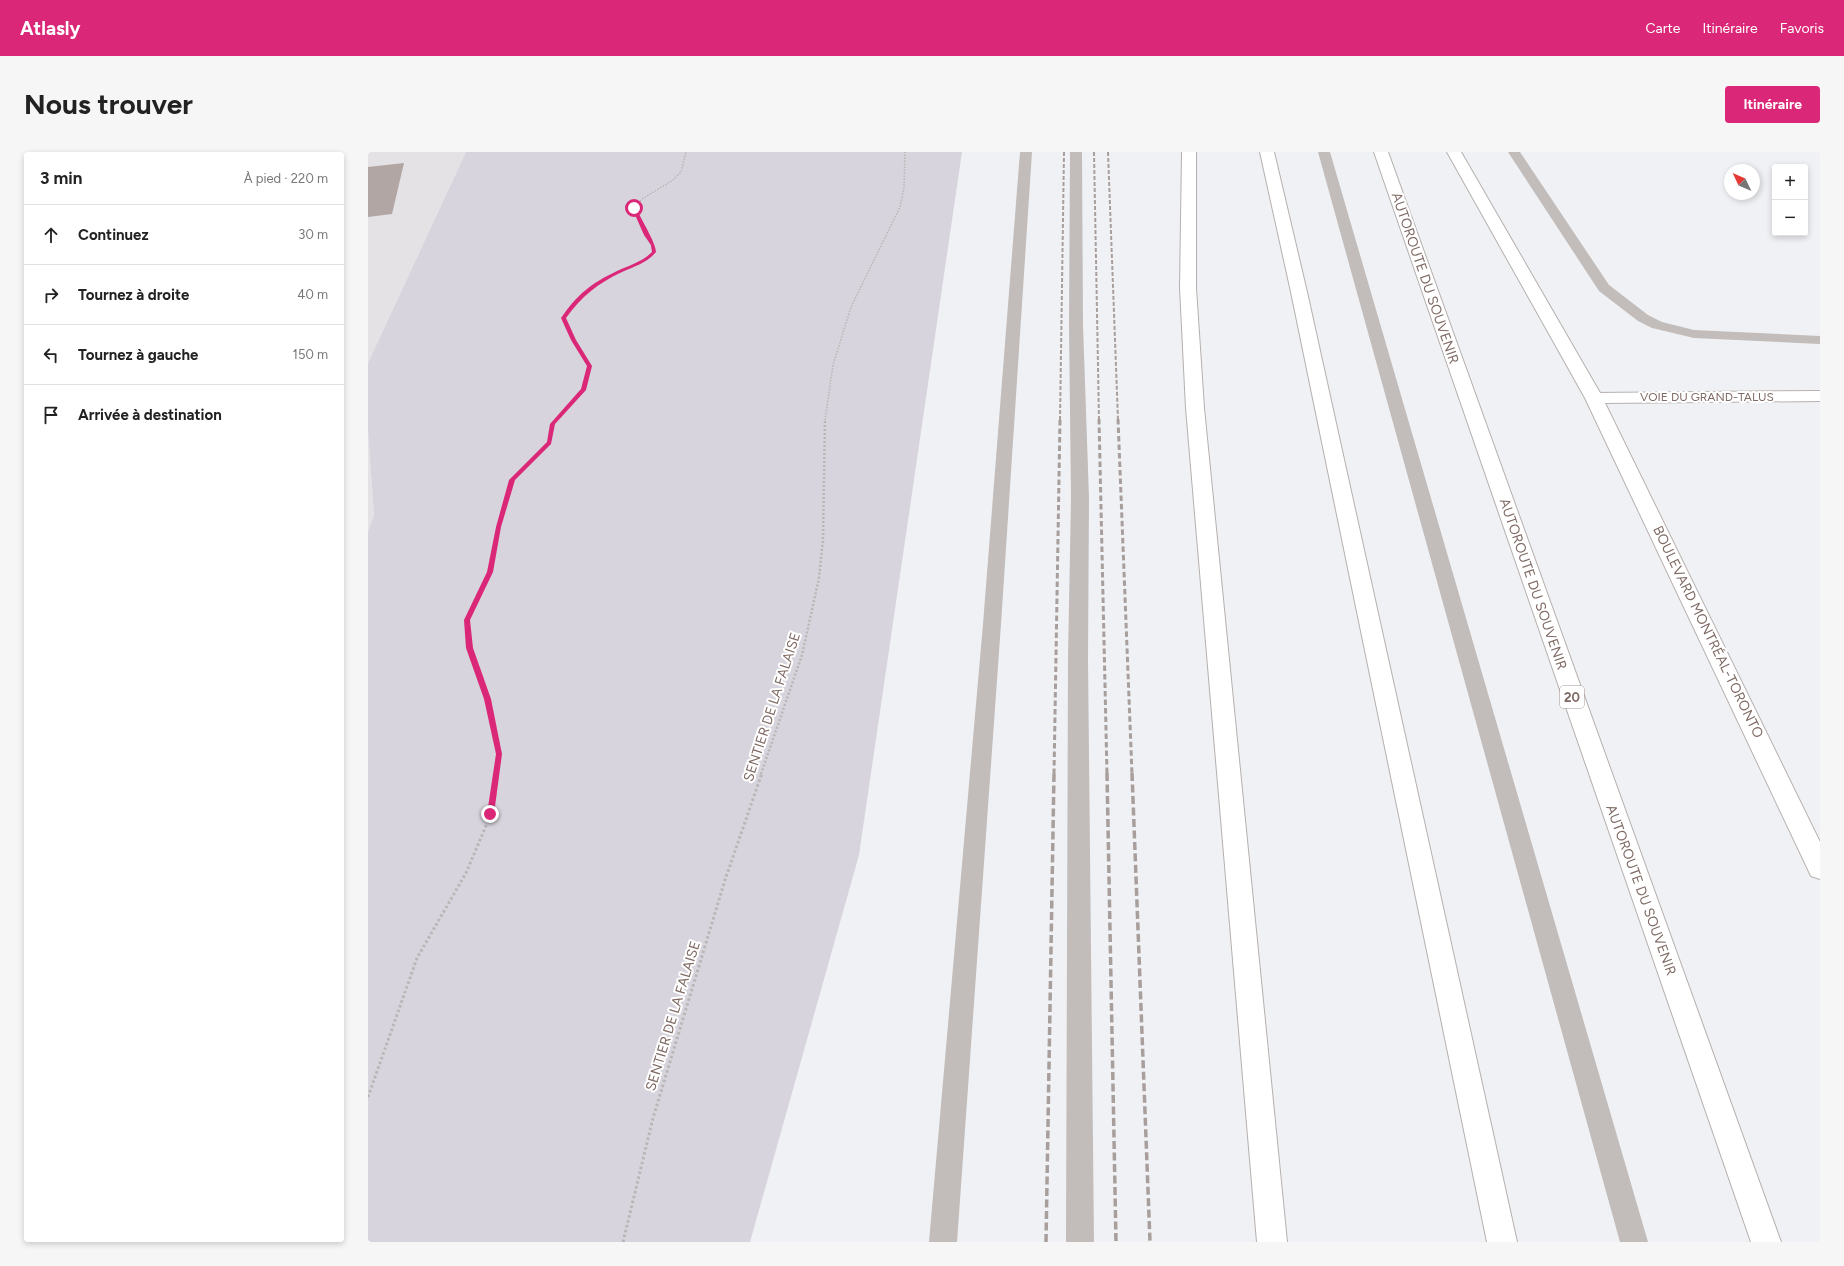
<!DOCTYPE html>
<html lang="fr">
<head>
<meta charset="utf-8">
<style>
	:root { --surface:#fff; --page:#f6f6f6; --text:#222; --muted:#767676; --line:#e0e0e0; --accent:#db2777 }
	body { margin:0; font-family:Figtree,sans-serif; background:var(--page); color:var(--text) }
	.controls { position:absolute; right:12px; top:12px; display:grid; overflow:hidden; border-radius:4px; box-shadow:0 2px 6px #0003 }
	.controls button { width:36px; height:36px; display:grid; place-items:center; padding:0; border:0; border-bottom:1px solid var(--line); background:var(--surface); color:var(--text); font:20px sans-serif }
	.compass { position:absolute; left:1356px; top:12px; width:36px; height:36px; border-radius:50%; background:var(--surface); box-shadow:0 2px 6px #0003; rotate:314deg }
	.stop { position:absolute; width:12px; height:12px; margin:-9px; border:3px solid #db2777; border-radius:50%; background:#fff }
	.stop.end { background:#db2777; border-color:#fff; box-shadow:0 1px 4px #0008 }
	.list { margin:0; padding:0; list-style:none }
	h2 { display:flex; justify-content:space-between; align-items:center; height:52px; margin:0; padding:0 16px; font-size:17px }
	h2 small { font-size:13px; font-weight:400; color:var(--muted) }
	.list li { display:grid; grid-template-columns:26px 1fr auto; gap:12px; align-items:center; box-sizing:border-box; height:60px; padding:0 16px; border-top:1px solid var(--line) }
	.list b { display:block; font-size:15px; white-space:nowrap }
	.list em { font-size:13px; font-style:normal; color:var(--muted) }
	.icon { flex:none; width:22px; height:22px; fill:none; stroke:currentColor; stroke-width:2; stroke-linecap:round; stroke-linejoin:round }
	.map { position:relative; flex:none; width:1452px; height:1090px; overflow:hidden; border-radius:4px }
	header { display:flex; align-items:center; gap:24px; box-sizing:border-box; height:56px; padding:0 20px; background:var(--accent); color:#fff }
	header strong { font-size:19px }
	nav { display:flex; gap:22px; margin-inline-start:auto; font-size:14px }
	.intro { display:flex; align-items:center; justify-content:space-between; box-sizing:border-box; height:96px; padding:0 24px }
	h1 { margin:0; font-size:28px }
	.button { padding:10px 18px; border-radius:4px; background:var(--accent); color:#fff; font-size:14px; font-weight:700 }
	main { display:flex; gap:24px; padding:0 24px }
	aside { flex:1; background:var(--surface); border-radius:4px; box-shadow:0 2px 6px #0003 }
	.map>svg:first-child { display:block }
	.built { fill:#e4e2e4 }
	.green { fill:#d7d4dd }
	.building { fill:#b1a6a4 }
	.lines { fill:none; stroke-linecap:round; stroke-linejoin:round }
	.secondary-casing { stroke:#b8b1af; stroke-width:2 }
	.motorway-casing { stroke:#b5b0ae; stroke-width:2 }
	.path-far2 { stroke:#bab6b5; stroke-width:1.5; stroke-dasharray:1.5 1.5; stroke-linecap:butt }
	.path-far1 { stroke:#bab6b5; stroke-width:2.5; stroke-dasharray:2 2; stroke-linecap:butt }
	.path { stroke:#bab6b5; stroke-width:3; stroke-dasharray:2.5 2.5; stroke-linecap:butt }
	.service { fill:#c2bcba; fill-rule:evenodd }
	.secondary { fill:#fff; fill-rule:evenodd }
	.motorway { fill:#fff; fill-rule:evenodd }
	.rail-far2 { stroke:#a89f9c; stroke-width:2; stroke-dasharray:4 2; stroke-linecap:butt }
	.rail-far1 { stroke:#a89f9c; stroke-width:3; stroke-dasharray:5.5 3; stroke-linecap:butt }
	.rail { stroke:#a89f9c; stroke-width:3.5; stroke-dasharray:8 3.5; stroke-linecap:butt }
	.route { fill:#db2777 }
	.labels { text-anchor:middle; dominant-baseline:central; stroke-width:4; stroke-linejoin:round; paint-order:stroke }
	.far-street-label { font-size:12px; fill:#7f6a64; stroke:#fff }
	.shield { fill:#fff; stroke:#a59792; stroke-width:1 }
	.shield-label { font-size:13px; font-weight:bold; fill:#7f6a64 }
	.street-label { font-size:14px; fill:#7f6a64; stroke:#fff }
</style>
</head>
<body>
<header>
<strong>Atlasly</strong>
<nav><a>Carte</a><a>Itinéraire</a><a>Favoris</a></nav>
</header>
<div class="intro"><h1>Nous trouver</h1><a class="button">Itinéraire</a></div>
<main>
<aside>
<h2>3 min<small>À pied · 220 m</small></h2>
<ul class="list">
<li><svg class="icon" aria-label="ahead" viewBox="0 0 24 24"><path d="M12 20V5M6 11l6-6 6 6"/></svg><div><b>Continuez</b></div><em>30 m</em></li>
<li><svg class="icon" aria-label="right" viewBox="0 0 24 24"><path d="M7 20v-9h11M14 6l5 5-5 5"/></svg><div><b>Tournez à droite</b></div><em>40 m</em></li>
<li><svg class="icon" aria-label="left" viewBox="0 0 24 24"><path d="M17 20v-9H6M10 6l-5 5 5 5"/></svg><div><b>Tournez à gauche</b></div><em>150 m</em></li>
<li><svg class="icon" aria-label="arrive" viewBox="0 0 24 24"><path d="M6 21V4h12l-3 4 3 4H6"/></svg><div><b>Arrivée à destination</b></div></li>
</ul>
</aside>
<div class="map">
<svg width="1452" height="1090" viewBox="0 0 1452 1090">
	<rect width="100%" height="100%" fill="#f0f1f4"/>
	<path class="built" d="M0 0H98L0 211Z
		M0 279 6 363 0 380Z"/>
	<path class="green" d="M98 0H594L491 703 382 1090H0V380L6 363 0 279V211Z"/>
	<path class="building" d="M36 11 24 62 0 65V15Z"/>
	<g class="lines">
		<g class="secondary-casing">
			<path id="secondary" d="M1452 239V249L1237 251 1452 690V727L1443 724 1217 246 1220 242 1226 241Z"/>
		</g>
		<g class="motorway-casing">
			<path id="motorway" d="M814 0H828V136L836 256 919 1090H889L818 256 812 136Z
				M892 0H906L939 140 1149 1090H1119L923 140Z
				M1006 0H1020L1413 1090H1383Z
				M1079 0H1093L1235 246 1232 250 1226 251 1220 250 1217 246Z"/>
		</g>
		<path class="path-far2" d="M189 268 215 237 222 214 205 188 195 166C210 146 227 132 249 121 262 115 275 111 286 100L266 56 274 47 305 28 313 20 318 0
			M457 268 465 213 483 155 532 55 536 36 537 0"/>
		<path class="path-far1" d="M128 622 131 602 120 547 101 496 99 468 122 420 131 375 144 327 181 291 185 272 189 267
			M393 622 434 503 451 426 455 387 457 267"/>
		<path class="path" d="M0 945 49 806 98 721 123 662 128 621
			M255 1090 285 966 357 728 394 621"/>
		<path class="service" d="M652 0H664L633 472 589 1090H561L615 472Z
			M702 0H714L715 173 721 346 720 506 726 1090H698L700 506 703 346 701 173Z
			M950 0H962L1280 1090H1252Z
			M1140 0H1152L1241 133 1280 163 1294 170 1326 178 1452 184V192L1326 186 1284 176 1270 169 1231 139Z"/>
		<use href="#secondary" class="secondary"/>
		<use href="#motorway" class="motorway"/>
		<path class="rail-far2" d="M726 0 731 268
			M740 0 750 268
			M692 268 696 0"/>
		<path class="rail-far1" d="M731 267 739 622
			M750 267 764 622
			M686 622 692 267"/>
		<path class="rail" d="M739 621 748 1090
			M764 621 782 1090
			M678 1090 686 621"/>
	</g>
	<path class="route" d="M264 56H268C273 67 288 91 288 100 279 111 267 114 254 120 230 131 213 145 198 166L208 188 224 214 218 238 187 272 183 292 147 328 133 375 125 420 102 468 105 496 123 547 134 602 126 662 122 665 119 662 128 602 116 547 98 496 96 468 119 420 128 375 141 328 179 290 182 272 213 237 219 214 203 188 193 166C210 142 222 132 249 119 262 113 274 110 284 100L283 93 276 83Z"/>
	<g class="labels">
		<g class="far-street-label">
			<text x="1339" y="245">VOIE DU GRAND-TALUS</text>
		</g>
		<rect class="shield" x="1192" y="534" width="24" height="22" rx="3"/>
		<g class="shield-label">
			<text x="1204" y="545">20</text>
		</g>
		<g class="street-label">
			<text transform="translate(1057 126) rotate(71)">AUTOROUTE DU SOUVENIR</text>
			<text transform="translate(1165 432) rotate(71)">AUTOROUTE DU SOUVENIR</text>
			<text transform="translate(1340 480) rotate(64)">BOULEVARD MONTRÉAL-TORONTO</text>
			<text transform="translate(404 555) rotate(-72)">SENTIER DE LA FALAISE</text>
			<text transform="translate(1273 738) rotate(70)">AUTOROUTE DU SOUVENIR</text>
			<text transform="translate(305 864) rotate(-73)">SENTIER DE LA FALAISE</text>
		</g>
	</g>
</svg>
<div class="controls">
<button>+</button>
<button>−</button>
</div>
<svg class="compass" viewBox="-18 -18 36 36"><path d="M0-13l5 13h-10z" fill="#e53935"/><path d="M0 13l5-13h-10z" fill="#767676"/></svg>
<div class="stop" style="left:266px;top:56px"></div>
<div class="stop end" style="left:122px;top:662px"></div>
</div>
</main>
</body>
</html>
